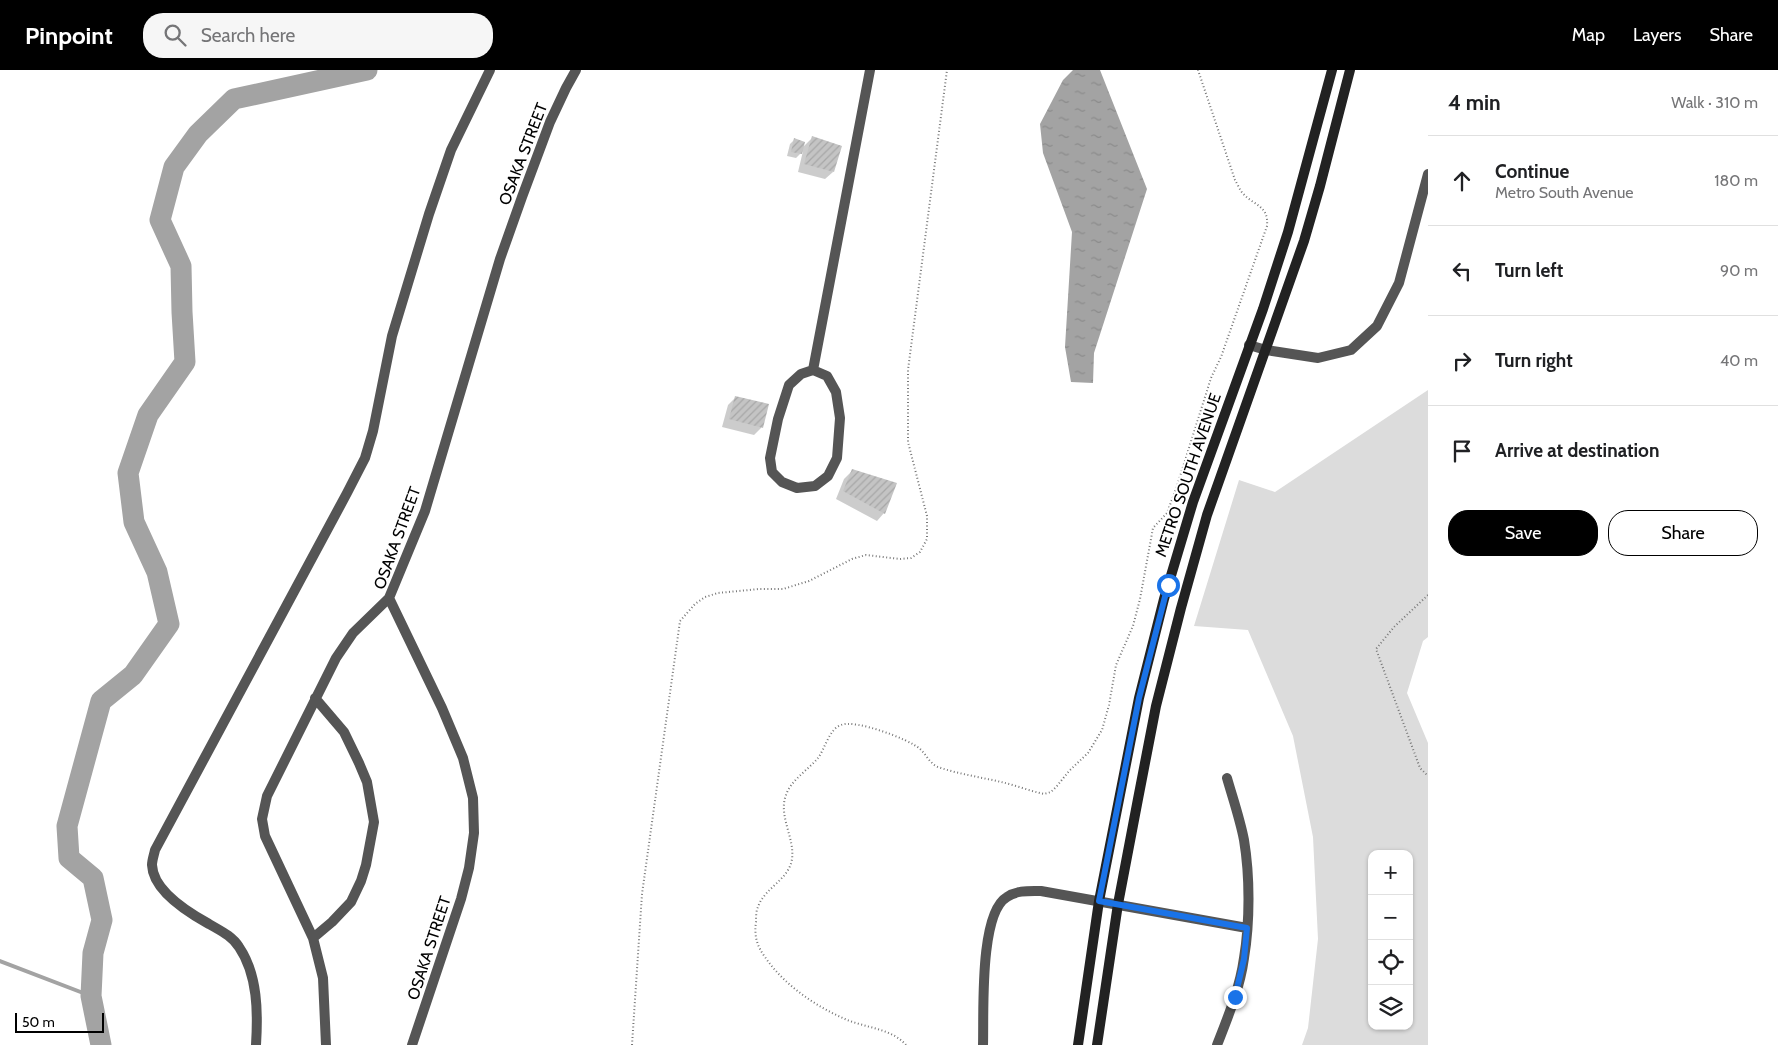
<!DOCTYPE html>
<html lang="en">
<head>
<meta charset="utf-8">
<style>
	:root { --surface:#fff; --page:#f6f6f6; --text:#202124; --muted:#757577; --line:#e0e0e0; --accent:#000 }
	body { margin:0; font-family:Cabin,sans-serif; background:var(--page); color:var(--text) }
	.controls { position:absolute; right:15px; bottom:15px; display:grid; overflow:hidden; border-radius:10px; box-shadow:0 1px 4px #0004 }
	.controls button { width:45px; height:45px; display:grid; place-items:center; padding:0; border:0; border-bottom:1px solid var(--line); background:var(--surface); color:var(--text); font:25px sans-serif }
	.scale { position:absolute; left:15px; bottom:12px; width:89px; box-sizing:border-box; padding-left:5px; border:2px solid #000; border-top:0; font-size:14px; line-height:18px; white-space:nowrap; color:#000; -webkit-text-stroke:4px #fff; paint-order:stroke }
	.stop { position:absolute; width:15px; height:15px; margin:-11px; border:4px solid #1a73e8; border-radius:50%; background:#fff }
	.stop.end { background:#1a73e8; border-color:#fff; box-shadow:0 1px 5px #0008 }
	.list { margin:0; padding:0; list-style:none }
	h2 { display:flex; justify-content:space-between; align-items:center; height:65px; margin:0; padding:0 20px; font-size:21px }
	h2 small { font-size:16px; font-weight:400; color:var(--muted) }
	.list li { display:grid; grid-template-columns:32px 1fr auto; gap:15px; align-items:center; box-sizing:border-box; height:90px; padding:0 20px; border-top:1px solid var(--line) }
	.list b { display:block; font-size:19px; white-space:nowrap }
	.list p { margin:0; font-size:16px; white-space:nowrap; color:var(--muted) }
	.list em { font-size:16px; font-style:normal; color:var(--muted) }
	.actions { display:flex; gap:10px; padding:15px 20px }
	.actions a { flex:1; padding:11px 0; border:1px solid var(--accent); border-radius:20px; text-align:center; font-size:18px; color:var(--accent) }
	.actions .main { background:var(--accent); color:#fff }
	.icon { flex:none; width:28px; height:28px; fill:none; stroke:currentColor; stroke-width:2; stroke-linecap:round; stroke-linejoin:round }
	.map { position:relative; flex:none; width:1428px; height:975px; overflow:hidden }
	header { display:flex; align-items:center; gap:30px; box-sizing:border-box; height:70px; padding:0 25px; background:var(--accent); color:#fff }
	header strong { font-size:24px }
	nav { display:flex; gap:28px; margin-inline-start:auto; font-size:18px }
	.search { width:350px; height:45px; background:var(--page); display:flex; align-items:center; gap:12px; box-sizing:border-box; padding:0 18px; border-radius:20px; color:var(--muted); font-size:19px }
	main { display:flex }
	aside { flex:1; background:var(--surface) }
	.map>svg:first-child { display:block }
	.green { fill:#dcdcdc; fill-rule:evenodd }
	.water { fill:url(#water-ripples) }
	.shadow { fill:#0003 }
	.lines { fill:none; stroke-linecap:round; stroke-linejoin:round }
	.stream { stroke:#a3a3a3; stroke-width:4 }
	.river { stroke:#a3a3a3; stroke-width:21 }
	.building { fill:url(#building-hatch) }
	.path { stroke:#777; stroke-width:2; stroke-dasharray:1 2.5; stroke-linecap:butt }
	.street { stroke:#555; stroke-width:10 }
	.secondary { stroke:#222; stroke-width:10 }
	.route { stroke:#1a73e8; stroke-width:6 }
	.labels { text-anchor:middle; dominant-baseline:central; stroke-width:4; stroke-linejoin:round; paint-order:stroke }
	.street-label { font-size:16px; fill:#000; stroke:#fff }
</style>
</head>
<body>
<header>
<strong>Pinpoint</strong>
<div class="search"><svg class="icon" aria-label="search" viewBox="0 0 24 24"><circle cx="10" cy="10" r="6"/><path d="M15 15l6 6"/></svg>Search here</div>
<nav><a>Map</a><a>Layers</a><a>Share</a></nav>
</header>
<main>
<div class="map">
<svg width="1428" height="975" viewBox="0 0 1428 975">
	<defs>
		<pattern id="water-ripples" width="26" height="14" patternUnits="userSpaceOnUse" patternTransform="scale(1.25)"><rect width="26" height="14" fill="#a3a3a3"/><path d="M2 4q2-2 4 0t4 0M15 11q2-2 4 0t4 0" fill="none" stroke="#8b8b8b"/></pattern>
		<pattern id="building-hatch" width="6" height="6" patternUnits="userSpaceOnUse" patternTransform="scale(1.25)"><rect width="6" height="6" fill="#c4c4c4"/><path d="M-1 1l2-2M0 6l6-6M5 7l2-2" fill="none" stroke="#a7a7a7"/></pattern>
	</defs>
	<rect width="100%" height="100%" fill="#fff"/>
	<path class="green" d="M1428 320V567L1423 571 1407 623 1428 673V975H1302L1308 958 1318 869 1313 767 1293 666 1248 560 1194 556 1239 410 1275 422ZM1372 784H1409V956H1372Z"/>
	<path class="water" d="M1073 0H1100L1147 119 1094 283 1093 313 1071 312 1065 277 1072 162 1043 83 1040 54 1063 10Z"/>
	<path class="shadow" d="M812 68 833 102 825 109 798 102 803 81 796 88 787 86 790 74 795 69 802 78Z
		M736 327 767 335 761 358 754 365 722 357 728 335Z
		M852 401 884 443 877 451 836 429 844 409Z"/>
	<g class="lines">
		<path class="stream" d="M0 891 91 926"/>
		<path class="river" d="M101 975 91 926 93 883 102 850 93 808 69 788 67 756 101 631 133 605 169 554 157 502 134 452 128 403 148 345 185 292 182 242 181 196 160 150 174 97 198 64 234 29 367 0"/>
	</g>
	<path class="building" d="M812 66 842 76 834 102 804 94Z
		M794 68 805 72 802 84 791 82Z
		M735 326 769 334 763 358 729 349Z
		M852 399 897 413 885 444 843 421Z"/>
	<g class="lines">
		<path class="path" d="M1428 525 1394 557 1376 579 1420 698 1428 706
			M632 975 642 824 680 551 695 534 705 527 718 523 759 519H783L809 511 852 489 866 485 900 489 911 488 920 482 927 469V446L908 372V300L947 0
			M906 975C891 958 865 958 845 949 815 936 783 914 765 887 757 876 754 866 756 852 756 847 756 841 758 837 764 818 789 810 792 789 795 768 778 746 786 725 791 710 808 700 818 688 825 679 829 659 841 655 855 649 909 669 920 679 926 684 930 694 938 697 958 704 980 707 1001 712 1015 715 1030 721 1044 724L1051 722 1057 716 1069 701 1088 683 1102 660 1109 635 1116 595 1133 556 1140 529 1153 458 1167 443 1177 416 1211 308 1221 287 1267 156C1269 134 1252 136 1241 121 1239 118 1237 113 1235 110L1198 0"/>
		<path class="street" d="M1249 275 1266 280 1318 288 1351 280 1377 256 1399 213 1428 104
			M813 300 870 0
			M813 300 827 306 836 322 840 348 837 388 828 406 815 416 797 418 782 412 772 402 770 388 778 349 789 315 801 304Z
			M313 868 332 852 351 832 361 811 366 795 374 752 367 712 359 693 344 662 315 628
			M256 975C258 943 258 905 239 877 232 866 221 861 209 854 189 843 153 821 152 795 152 790 154 785 155 780L347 423 365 388 373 361 392 266 429 144 451 80 490 0
			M326 975 323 908 313 868 265 766 262 749 267 726 336 588 353 563 389 528
			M412 975 461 829 469 798 474 763 473 728 463 688 442 638 389 528 425 441 500 189 522 127 550 52 566 18 576 0
			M983 975C984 944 979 843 1007 827 1017 820 1029 821 1041 821L1247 858
			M1217 975C1228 947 1240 918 1244 888 1250 852 1250 806 1244 770 1240 749 1233 729 1227 708"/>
		<path class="secondary" d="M1078 975 1099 831 1139 628 1164 529 1193 432 1263 239 1288 162 1332 0
			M1097 975 1118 834 1138 729 1156 636 1181 538 1207 445 1304 171 1320 116 1350 0"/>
	</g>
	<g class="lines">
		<path class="route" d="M1168 515 1139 628 1099 831 1247 858 1244 889 1235 927"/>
	</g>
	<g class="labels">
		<g class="street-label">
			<text transform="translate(523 84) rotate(-69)">OSAKA STREET</text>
			<text transform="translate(1188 405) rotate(-71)">METRO SOUTH AVENUE</text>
			<text transform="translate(397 468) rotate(-70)">OSAKA STREET</text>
			<text transform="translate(429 878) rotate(-72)">OSAKA STREET</text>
		</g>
	</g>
</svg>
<div class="controls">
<button>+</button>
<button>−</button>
<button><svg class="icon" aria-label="locate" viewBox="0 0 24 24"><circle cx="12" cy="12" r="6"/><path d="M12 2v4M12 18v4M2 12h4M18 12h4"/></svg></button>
<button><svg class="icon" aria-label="layers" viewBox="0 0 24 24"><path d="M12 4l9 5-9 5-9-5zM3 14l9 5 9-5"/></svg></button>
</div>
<div class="scale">50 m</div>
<div class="stop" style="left:1168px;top:515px"></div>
<div class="stop end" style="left:1235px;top:927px"></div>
</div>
<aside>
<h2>4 min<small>Walk · 310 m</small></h2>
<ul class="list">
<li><svg class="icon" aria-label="ahead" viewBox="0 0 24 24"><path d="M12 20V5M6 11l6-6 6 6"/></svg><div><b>Continue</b><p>Metro South Avenue</p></div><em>180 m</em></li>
<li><svg class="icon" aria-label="left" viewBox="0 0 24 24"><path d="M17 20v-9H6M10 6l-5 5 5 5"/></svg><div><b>Turn left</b></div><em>90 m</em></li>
<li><svg class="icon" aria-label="right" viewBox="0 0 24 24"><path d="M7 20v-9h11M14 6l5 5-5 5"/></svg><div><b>Turn right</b></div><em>40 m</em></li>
<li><svg class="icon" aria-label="arrive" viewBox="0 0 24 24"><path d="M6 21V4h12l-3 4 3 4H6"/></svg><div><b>Arrive at destination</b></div></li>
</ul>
<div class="actions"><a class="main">Save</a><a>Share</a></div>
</aside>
</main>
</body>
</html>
